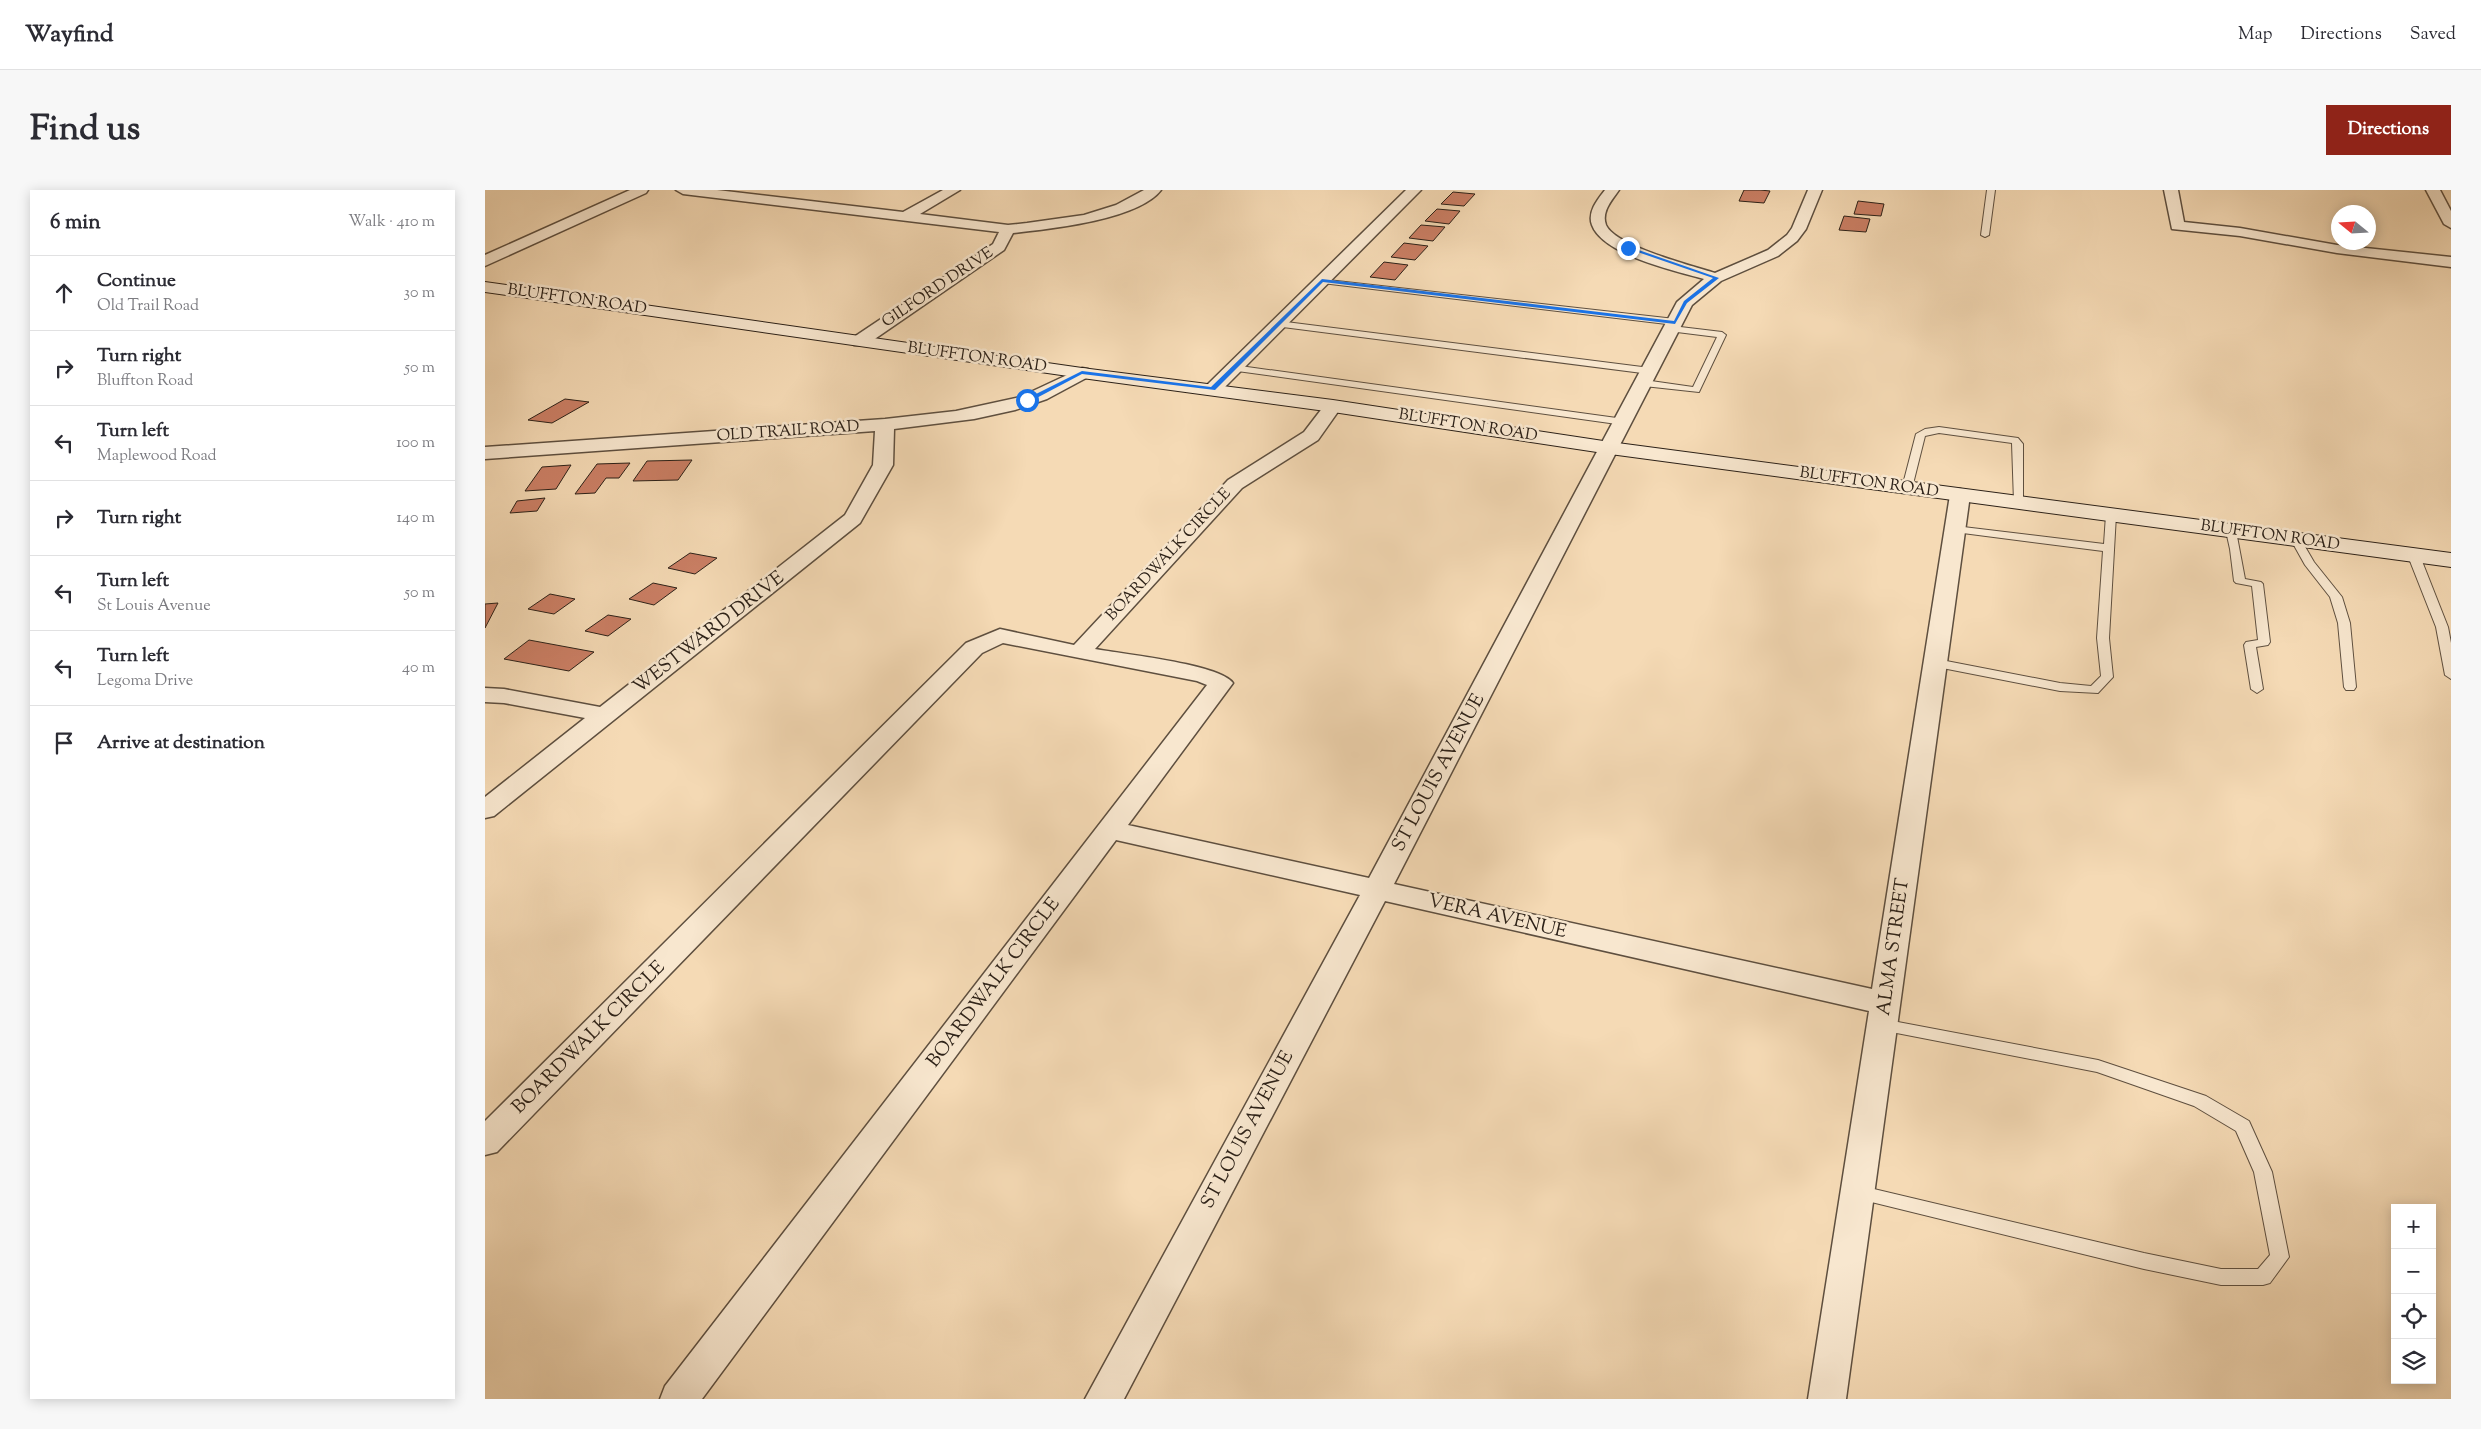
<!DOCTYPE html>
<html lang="en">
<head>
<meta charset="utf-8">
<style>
	:root { --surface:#fff; --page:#f7f7f7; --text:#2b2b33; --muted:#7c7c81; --line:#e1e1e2; --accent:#8f2418 }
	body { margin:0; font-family:"Sorts Mill Goudy",serif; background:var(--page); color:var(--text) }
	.controls { position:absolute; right:15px; bottom:15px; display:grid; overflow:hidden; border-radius:0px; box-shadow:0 2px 12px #0003 }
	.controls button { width:45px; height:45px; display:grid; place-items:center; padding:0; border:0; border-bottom:1px solid var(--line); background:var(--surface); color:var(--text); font:25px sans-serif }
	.compass { position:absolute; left:1846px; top:15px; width:45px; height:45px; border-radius:50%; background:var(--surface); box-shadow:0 2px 12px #0003; rotate:288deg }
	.stop { position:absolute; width:15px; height:15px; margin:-11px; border:4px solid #1a73e8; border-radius:50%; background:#fff }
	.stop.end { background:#1a73e8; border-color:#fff; box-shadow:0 1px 5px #0008 }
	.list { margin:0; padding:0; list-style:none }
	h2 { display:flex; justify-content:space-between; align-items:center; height:65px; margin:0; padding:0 20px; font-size:21px }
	h2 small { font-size:16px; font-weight:400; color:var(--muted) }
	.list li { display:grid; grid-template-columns:32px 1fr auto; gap:15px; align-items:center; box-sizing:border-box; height:75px; padding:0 20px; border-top:1px solid var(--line) }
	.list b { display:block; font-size:19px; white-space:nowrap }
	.list p { margin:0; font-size:16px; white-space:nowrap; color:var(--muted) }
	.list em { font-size:16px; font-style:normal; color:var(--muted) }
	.icon { flex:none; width:28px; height:28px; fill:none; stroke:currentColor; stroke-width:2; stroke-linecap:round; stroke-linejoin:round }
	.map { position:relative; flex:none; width:1966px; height:1209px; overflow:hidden; border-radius:0px }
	header { display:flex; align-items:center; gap:30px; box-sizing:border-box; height:70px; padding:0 25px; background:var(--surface); border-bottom:1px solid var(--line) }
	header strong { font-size:24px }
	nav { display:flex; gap:28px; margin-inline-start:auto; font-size:18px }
	.intro { display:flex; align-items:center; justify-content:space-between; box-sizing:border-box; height:120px; padding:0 30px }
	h1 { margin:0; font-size:35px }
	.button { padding:12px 22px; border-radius:0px; background:var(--accent); color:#fff; font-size:18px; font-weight:700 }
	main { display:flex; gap:30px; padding:0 30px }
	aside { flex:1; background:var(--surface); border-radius:0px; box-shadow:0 2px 12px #0003 }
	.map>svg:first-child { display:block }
	.building { fill:#cb7f65; stroke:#2c2118 }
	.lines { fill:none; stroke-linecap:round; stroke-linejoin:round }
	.service-casing { stroke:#5e4f3f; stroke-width:2 }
	.minor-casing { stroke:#5e4f3f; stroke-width:3 }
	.secondary-casing { stroke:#2c2118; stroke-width:2 }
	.service { fill:#f8e7cf; fill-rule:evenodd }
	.minor { fill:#f8e7cf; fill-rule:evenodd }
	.secondary { fill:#f8e7cf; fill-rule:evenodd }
	.route { fill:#1a73e8 }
	.labels { text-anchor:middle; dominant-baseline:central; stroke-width:5; stroke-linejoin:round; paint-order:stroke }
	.far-street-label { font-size:16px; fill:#2c2118; stroke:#f8e7cf }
	.street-label { font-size:19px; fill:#2c2118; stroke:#f8e7cf }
</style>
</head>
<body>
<header>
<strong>Wayfind</strong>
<nav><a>Map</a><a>Directions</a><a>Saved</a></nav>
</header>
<div class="intro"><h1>Find us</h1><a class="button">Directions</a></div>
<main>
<aside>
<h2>6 min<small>Walk · 410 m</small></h2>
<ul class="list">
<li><svg class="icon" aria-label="ahead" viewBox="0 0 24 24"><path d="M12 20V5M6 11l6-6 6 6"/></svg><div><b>Continue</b><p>Old Trail Road</p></div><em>30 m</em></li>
<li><svg class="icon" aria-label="right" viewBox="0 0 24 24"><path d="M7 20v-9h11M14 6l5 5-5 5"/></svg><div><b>Turn right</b><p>Bluffton Road</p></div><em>50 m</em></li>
<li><svg class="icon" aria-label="left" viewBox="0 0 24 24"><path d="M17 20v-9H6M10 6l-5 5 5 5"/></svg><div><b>Turn left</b><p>Maplewood Road</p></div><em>100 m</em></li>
<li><svg class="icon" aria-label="right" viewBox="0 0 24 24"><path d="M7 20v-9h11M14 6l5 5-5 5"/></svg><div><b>Turn right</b></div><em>140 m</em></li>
<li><svg class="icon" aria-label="left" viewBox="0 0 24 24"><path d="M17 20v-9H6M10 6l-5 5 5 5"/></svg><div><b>Turn left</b><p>St Louis Avenue</p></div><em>50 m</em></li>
<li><svg class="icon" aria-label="left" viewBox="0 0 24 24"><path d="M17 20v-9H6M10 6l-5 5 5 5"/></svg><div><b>Turn left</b><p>Legoma Drive</p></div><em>40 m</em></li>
<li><svg class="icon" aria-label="arrive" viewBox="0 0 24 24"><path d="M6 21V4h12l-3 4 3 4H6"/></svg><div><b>Arrive at destination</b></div></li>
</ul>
</aside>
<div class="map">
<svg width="1966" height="1209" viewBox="0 0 1966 1209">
	<rect width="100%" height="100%" fill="#f5dab5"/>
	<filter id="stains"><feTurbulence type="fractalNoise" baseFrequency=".004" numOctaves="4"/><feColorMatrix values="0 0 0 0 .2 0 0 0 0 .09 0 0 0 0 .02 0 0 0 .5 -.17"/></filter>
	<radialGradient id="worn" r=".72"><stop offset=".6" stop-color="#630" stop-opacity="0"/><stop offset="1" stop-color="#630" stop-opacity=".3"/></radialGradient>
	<path class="building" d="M1259 0H1275L1285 1 1279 13 1254 11Z
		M968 2 990 4 979 16 956 14Z
		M1373 11 1399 14 1396 26 1369 24Z
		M952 19 975 21 964 34 940 31Z
		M1359 26 1385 29 1381 42 1354 40Z
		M936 35 960 37 948 51 924 48Z
		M919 53 943 56 930 70 906 67Z
		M899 72 923 75 910 90 885 87Z
		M80 209 104 212 67 233 43 230Z
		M207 270 193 290 148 291 162 271Z
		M145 273 134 288H121L110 303 90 304 112 274Z
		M86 275 71 299 40 301 57 277Z
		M60 308 52 321 25 323 32 311Z
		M205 363 232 368 210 384 183 378Z
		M168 393 192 398 169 415 144 409Z
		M65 404 90 409 69 424 43 419Z
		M13 413 0 438V414Z
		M123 425 146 429 123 446 100 441Z
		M44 450 109 462 84 481 19 469Z"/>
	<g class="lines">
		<g class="service-casing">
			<path id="service" d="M1502 0H1510L1504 45 1500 47 1496 45Z
				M834 89 1190 129 1194 132 1190 135 837 93H834Z
				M793 131 1165 178 1170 181 1165 184 790 136V132Z
				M1187 136 1237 142 1241 145 1214 202 1159 196 1154 193 1159 190 1208 197 1232 147 1184 141V137Z
				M748 175 1139 229 1144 232 1139 235 745 180 743 178Z
				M1454 237 1533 248 1538 254V314H1530L1529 312 1527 253 1454 243 1440 246 1427 298 1422 301 1418 300 1417 298 1431 244 1440 239Z
				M1626 322 1631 325 1624 448 1628 487 1613 503 1575 501 1447 476 1445 473 1451 469 1575 493 1606 496 1616 486 1612 448 1618 361 1470 342 1465 339 1470 336 1619 354 1621 325Z
				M1746 338 1751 341 1760 389 1776 392 1778 394 1785 452 1783 455 1771 457 1778 499 1772 503 1766 499 1759 455 1761 452 1773 450 1767 396 1751 393 1749 391 1745 359 1741 341Z
				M1811 347 1815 348 1829 372 1857 407 1865 433 1871 497 1869 500H1861L1859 497 1853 433 1845 407 1820 375 1806 350Z
				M1929 363 1935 366 1963 437 1966 453V489L1960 485 1951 437 1923 366Z
				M1397 829 1613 870 1721 906 1764 931 1787 982 1804 1067 1785 1093 1778 1095H1736L1659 1079 1366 1007 1363 1002 1366 997 1372 995 1659 1063 1736 1079H1773L1785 1065 1769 982 1751 941 1709 916 1612 882 1391 839 1389 835 1391 831Z"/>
		</g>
		<g class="minor-casing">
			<path id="minor" d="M145 0H163L161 3 0 76V65Z
				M191 0H232L418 22 458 0H475L435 24 523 35 542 33 599 25 631 15 659 0H676C653 30 564 39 528 43L519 60 381 155H369L367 151 369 147 508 54 514 42 198 4Z
				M921 0H936L734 203H722L719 199 722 195Z
				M1120 0H1134C1127 10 1116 22 1121 35 1130 56 1208 76 1230 83L1283 60 1302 45 1307 38 1323 0H1337L1321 39 1312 51 1293 66 1236 91 1207 115 909 694 1387 799 1465 305 1468 301 1475 299 1482 301 1485 305 1361 1209H1323L1384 821 900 711 639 1209H600L875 705 631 650 217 1209H175L180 1196 722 495 712 491 518 453 497 463 12 962 0 965V931L481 453 515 439 589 455 743 290 819 242 842 212H854L857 216 833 250 757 298 610 459C637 464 735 474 748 493L643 635 884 688 1192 112 1219 89C1191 81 1118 65 1107 35 1102 22 1113 9 1120 0Z
				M1679 0H1693L1699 32 1755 38 1852 55 1966 67V77L1852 63 1755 46 1687 39Z
				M1941 0H1955L1966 21V38L1959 34Z
				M597 178 603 179 606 183 603 187 562 209 530 220 489 229 409 239 408 275 375 333 9 626 0 628V607L100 528 19 513 0 512V498L19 499 115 517 360 325 388 275 390 241 0 269V257L400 229 471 221 535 207Z"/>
		</g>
		<g class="secondary-casing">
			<path id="secondary" d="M0 92 597 178 848 210 1125 252 1966 363V377L1125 264 848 222 597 188 0 102Z"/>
		</g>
		<use href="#service" class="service"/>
		<use href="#minor" class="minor"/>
		<use href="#secondary" class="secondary"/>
	</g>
	<path class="route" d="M1145 57 1234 88 1202 113 1190 134 838 92 730 200 597 184 544 212 539 210 597 181 726 197 837 89 1189 131 1199 111 1228 88 1141 58Z"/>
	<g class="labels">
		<g class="far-street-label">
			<text transform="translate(453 98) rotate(-34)">GILFORD DRIVE</text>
			<text transform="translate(92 110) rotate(8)">BLUFFTON ROAD</text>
			<text transform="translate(492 168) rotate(8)">BLUFFTON ROAD</text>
			<text transform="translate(983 236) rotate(9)">BLUFFTON ROAD</text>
			<text transform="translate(303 242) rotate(-4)">OLD TRAIL ROAD</text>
			<text transform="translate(1384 293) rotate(8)">BLUFFTON ROAD</text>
			<text transform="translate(1785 346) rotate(8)">BLUFFTON ROAD</text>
			<text transform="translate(684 365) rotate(-47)">BOARDWALK CIRCLE</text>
		</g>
		<g class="street-label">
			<text transform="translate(224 443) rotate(-38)">WESTWARD DRIVE</text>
			<text transform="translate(954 583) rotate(-62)">ST LOUIS AVENUE</text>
			<text transform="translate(1012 727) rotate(13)">VERA AVENUE</text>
			<text transform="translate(1409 757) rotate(-82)">ALMA STREET</text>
			<text transform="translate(509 793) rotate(-53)">BOARDWALK CIRCLE</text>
			<text transform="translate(104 848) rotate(-45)">BOARDWALK CIRCLE</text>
			<text transform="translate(763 940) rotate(-62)">ST LOUIS AVENUE</text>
		</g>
	</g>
	<rect width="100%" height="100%" filter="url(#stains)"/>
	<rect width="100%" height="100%" fill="url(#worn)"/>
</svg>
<div class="controls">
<button>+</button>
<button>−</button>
<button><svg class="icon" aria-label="locate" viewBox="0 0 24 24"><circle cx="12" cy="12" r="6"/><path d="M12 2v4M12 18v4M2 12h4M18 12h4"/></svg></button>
<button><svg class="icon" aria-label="layers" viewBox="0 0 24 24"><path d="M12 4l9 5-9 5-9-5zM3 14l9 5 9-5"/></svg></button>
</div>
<svg class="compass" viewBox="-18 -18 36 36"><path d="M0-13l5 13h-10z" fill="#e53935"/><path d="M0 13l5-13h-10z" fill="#7c7c81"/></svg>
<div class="stop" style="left:542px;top:210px"></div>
<div class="stop end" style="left:1143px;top:58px"></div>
</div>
</main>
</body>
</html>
